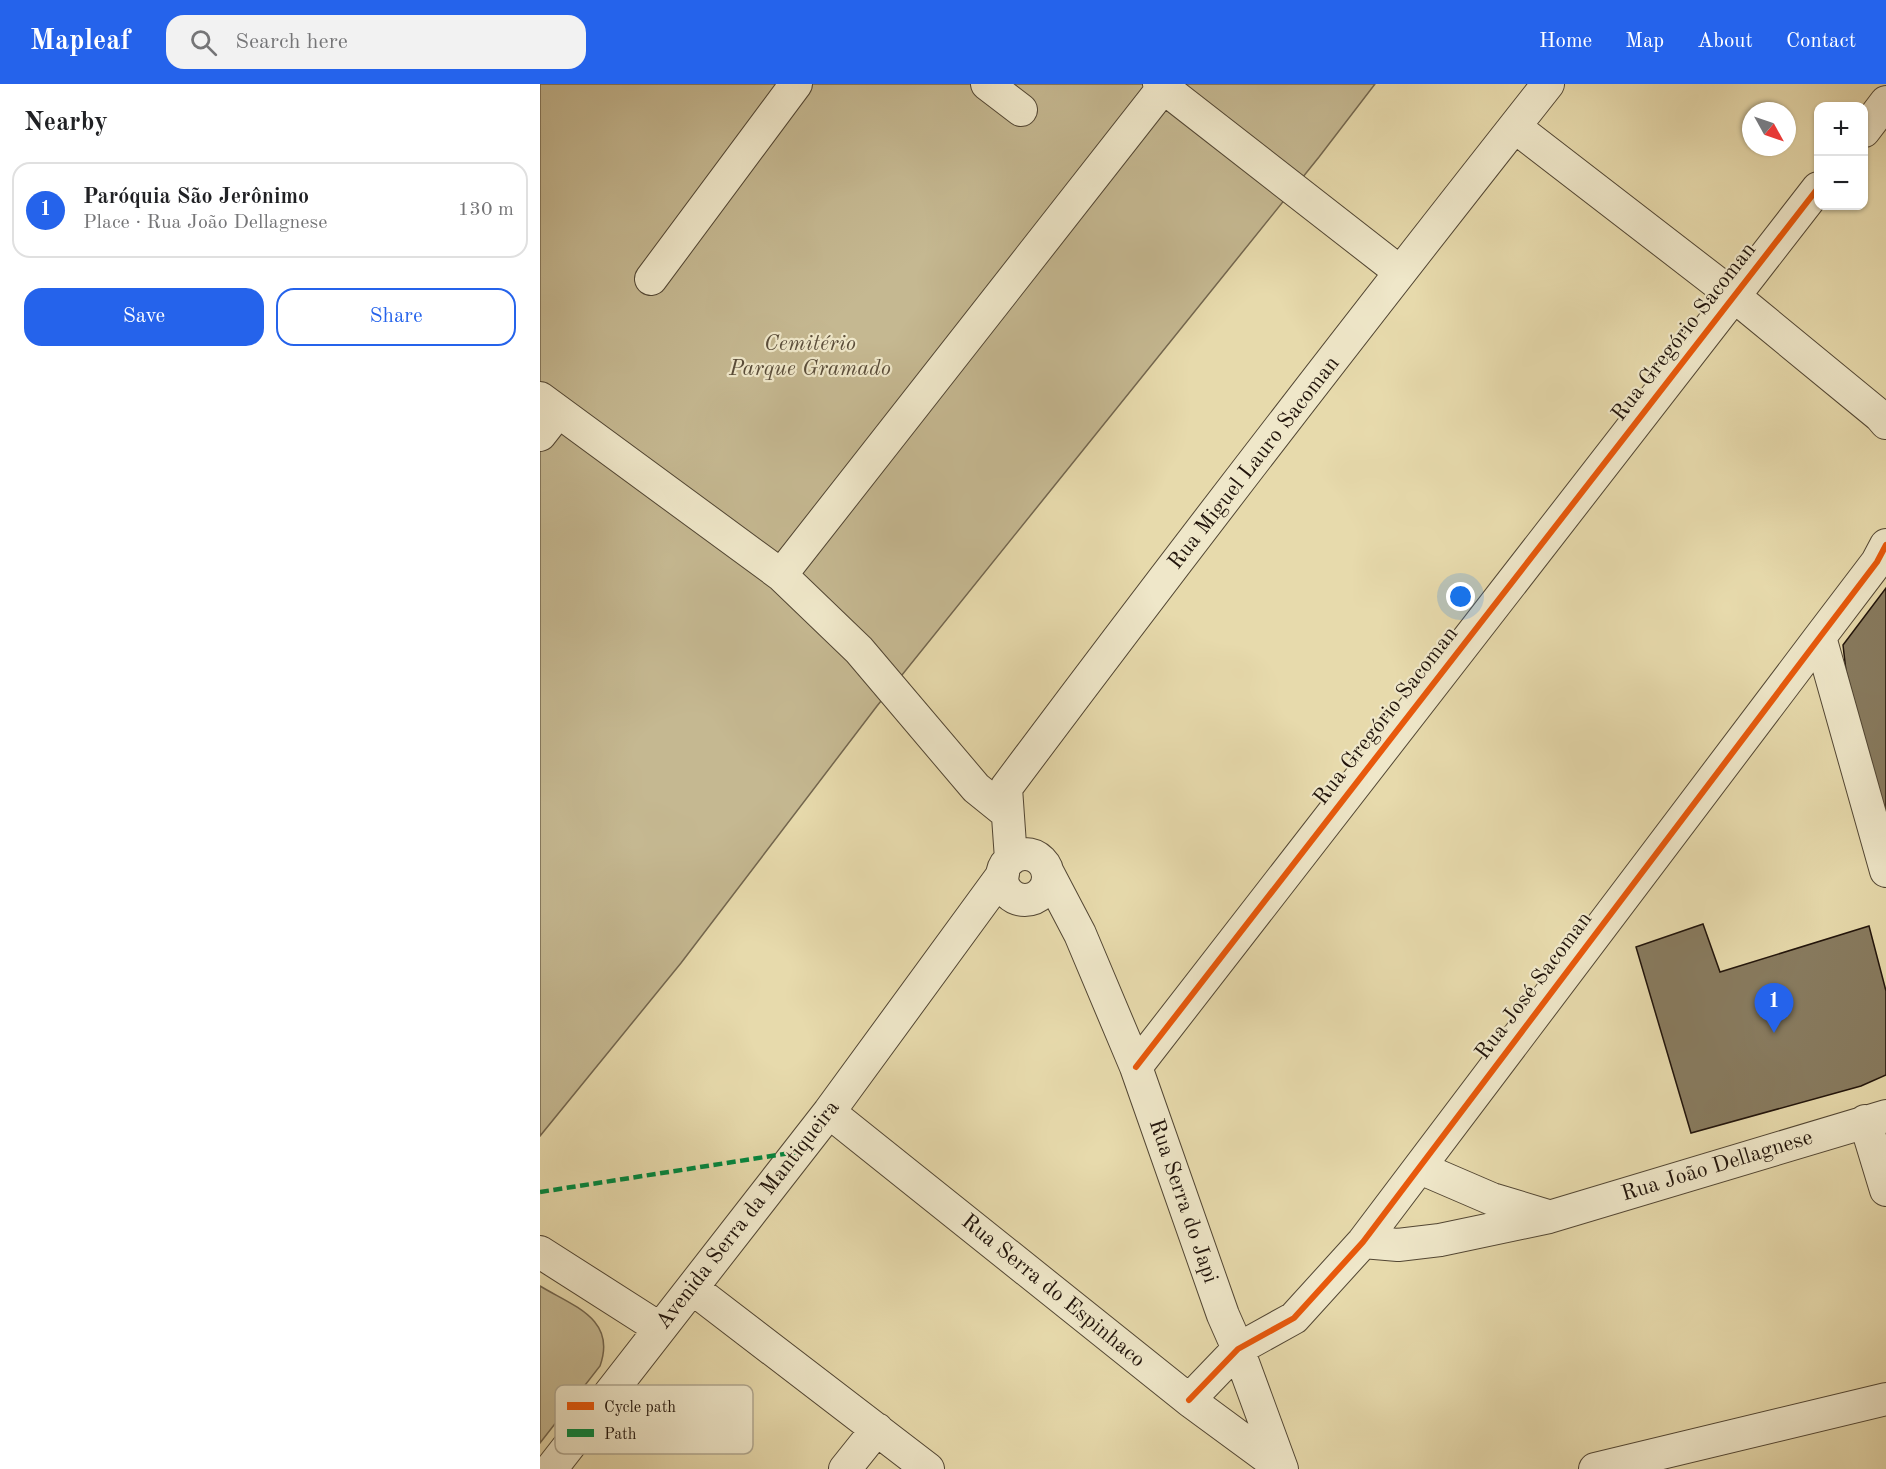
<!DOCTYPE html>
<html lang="en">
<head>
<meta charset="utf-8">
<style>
	:root { --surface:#fff; --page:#f2f2f2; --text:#202124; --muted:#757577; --line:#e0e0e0; --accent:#2563eb }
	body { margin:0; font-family:"Old Standard TT",serif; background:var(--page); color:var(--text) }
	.controls { position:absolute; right:18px; top:18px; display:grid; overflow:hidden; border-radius:12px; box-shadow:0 2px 4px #0004 }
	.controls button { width:54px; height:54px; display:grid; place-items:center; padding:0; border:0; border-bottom:2px solid var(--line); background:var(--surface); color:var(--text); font:30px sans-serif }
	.compass { position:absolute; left:1202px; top:18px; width:54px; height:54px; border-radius:50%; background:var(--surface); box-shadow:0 2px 4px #0004; rotate:130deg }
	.you { position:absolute; left:921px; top:513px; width:21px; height:21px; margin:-15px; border:4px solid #fff; border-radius:50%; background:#1a73e8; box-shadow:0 0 0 9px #1a73e833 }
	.badge { display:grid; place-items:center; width:39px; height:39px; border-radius:50%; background:var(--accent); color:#fff; font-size:20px; font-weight:700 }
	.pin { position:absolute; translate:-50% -50px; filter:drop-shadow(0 2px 3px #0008) }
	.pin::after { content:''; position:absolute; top:32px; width:21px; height:18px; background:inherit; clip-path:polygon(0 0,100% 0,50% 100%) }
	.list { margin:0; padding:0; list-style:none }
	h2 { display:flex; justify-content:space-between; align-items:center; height:78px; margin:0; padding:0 24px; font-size:26px }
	h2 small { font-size:20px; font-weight:400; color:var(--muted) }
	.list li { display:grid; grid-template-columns:39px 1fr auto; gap:18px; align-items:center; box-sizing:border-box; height:96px; margin:0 12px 12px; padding:0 12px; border:2px solid var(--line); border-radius:18px }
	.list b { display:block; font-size:22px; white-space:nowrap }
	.list p { margin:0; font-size:20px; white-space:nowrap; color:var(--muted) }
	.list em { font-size:20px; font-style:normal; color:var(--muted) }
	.actions { display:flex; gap:12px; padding:18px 24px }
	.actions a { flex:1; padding:14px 0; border:2px solid var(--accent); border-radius:18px; text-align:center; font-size:21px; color:var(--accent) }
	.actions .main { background:var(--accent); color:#fff }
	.icon { flex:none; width:33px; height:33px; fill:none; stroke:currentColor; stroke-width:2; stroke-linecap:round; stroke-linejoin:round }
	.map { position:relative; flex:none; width:1346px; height:1385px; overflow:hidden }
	header { display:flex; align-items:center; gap:36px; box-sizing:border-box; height:84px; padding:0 30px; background:var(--accent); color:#fff }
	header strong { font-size:28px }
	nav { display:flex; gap:33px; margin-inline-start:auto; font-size:21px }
	.search { width:420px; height:54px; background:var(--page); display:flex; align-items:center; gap:15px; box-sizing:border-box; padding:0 21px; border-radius:18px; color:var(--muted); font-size:22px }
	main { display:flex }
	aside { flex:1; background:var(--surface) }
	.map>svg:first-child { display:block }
	.green { fill:#c5b891; stroke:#73664e; stroke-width:1.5 }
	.building { fill:#887b5f; stroke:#21140b; stroke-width:1.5 }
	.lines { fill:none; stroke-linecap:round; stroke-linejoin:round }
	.minor-casing { stroke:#524633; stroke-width:34 }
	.minor { stroke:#efe7c9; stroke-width:32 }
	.quiet { stroke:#00873e; stroke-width:4.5; stroke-dasharray:9 4.5; stroke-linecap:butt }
	.cycleway-casing { stroke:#efe7c9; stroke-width:10 }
	.cycleway { stroke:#e8590c; stroke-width:6 }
	.labels { text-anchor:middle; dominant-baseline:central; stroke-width:4.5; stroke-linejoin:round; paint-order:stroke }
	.street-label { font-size:22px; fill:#21140b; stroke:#efe7c9 }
	.park-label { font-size:22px; font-style:italic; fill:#5a4d3a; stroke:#efe7c9 }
	.key { fill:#efe7c9; stroke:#b1a890; stroke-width:1.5 }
	.key-label { font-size:16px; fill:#21140b }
</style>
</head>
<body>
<header>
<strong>Mapleaf</strong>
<div class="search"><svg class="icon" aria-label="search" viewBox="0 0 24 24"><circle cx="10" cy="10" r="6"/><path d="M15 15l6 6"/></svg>Search here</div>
<nav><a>Home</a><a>Map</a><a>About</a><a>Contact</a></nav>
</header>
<main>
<aside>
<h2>Nearby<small></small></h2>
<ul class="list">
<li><span class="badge">1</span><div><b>Paróquia São Jerônimo</b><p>Place · Rua João Dellagnese</p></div><em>130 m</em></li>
</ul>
<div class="actions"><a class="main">Save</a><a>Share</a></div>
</aside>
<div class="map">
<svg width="1346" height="1385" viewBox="0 0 1346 1385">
	<rect width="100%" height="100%" fill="#e7daac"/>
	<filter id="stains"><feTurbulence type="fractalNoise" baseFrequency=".00333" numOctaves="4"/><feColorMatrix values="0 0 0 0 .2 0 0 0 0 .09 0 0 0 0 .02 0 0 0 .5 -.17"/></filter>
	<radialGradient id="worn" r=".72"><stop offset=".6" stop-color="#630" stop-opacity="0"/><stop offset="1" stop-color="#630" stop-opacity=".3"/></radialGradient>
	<path class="green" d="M0 0H835L779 73 337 622 141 879 0 1052Z
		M0 1202C33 1222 77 1235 60 1282L0 1359Z"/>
	<path class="building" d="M1346 504V733L1306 587 1303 561Z
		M1163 840 1180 888 1329 842 1346 907V991L1321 1002 1151 1049 1096 863Z"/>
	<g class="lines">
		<g class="minor-casing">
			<path id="minor" d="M447 0 481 26
				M619 0 860 188
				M975 43 1194 212 1340 332 1346 339
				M1324 47 1346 18
				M111 195 256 0
				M0 314 241 491 319 566 436 704 467 729
				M0 351 18 328
				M241 491 626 0
				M1280 553 1346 787
				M462 793a23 23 0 1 1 46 0a23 23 0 1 1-46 0Z
				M471 775 466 704C643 467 825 232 1008 0
				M508 789 540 850 596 983 683 1231 698 1265 742 1385
				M596 983 1278 104
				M289 1028 649 1316 740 1383
				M1325 1037 1346 1106
				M880 1084 952 1115 1008 1132
				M823 1158 858 1161 900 1156 1009 1133 1346 1032
				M0 1168 119 1244
				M152 1204 388 1385
				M649 1316 698 1265 754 1234 823 1158 1280 553 1337 478 1346 461
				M11 1385 289 1028 463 790
				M305 1385 337 1345
				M1055 1385 1346 1315"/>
		</g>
		<use href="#minor" class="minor"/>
		<path class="quiet" d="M0 1108 257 1068"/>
		<g class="cycleway-casing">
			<path id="cycleway" d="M596 983 1278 104
				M649 1316 698 1265 754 1234 823 1158 1280 553 1337 478 1346 461"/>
		</g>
		<use href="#cycleway" class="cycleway"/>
	</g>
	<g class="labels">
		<g class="street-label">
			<text transform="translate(1144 248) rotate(-52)">Rua Gregório Sacoman</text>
			<text transform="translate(714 379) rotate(-52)">Rua Miguel Lauro Sacoman</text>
			<text transform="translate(846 632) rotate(-52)">Rua Gregório Sacoman</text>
			<text transform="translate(994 902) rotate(-53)">Rua José Sacoman</text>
			<text transform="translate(1177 1082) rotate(-17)">Rua João Dellagnese</text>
			<text transform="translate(643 1117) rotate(71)">Rua Serra do Japi</text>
			<text transform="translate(208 1131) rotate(-52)">Avenida Serra da Mantiqueira</text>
			<text transform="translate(513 1207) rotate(39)">Rua Serra do Espinhaco</text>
		</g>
		<g class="park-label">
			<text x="270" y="260">Cemitério<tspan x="270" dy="25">Parque Gramado</tspan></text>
		</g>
	</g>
	<rect x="15" y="1301" width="198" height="69" rx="9" class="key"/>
	<rect x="27" y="1318" width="27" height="8" fill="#e8590c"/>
	<rect x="27" y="1345" width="27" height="8" fill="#00873e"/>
	<g class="key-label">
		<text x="64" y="1328">Cycle path</text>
		<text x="64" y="1355">Path</text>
	</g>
	<rect width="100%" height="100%" filter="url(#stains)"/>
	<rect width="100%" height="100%" fill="url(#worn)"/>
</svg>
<div class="controls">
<button>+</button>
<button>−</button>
</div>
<svg class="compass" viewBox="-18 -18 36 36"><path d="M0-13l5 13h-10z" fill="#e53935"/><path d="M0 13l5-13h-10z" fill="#757577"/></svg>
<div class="you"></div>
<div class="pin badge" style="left:1234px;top:949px">1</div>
</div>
</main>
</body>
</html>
